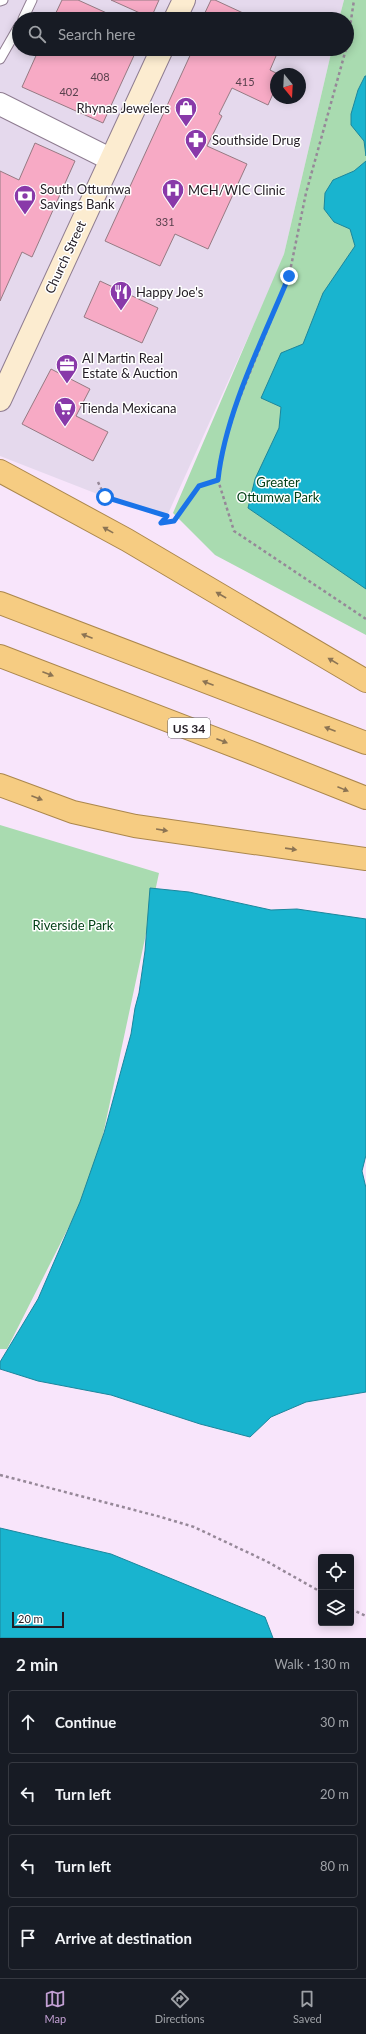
<!DOCTYPE html>
<html lang="en">
<head>
<meta charset="utf-8">
<style>
	:root { --surface:#171b24; --page:#242831; --text:#f1f3f6; --muted:#9ea1a6; --line:#363941; --accent:#c29fd3 }
	body { margin:0; font-family:Lato,sans-serif; background:var(--page); color:var(--text) }
	.controls { position:absolute; right:12px; bottom:12px; display:grid; overflow:hidden; border-radius:4px; box-shadow:0 2px 10px #0003 }
	.controls button { width:36px; height:36px; display:grid; place-items:center; padding:0; border:0; border-bottom:1px solid var(--line); background:var(--surface); color:var(--text); font:20px sans-serif }
	.compass { position:absolute; left:270px; top:68px; width:36px; height:36px; border-radius:50%; background:var(--surface); box-shadow:0 2px 10px #0003; rotate:162deg }
	.scale { position:absolute; left:12px; bottom:10px; width:52px; box-sizing:border-box; padding-left:4px; border:2px solid #231c24; border-top:0; font-size:11px; line-height:14px; white-space:nowrap; color:#231c24; -webkit-text-stroke:3px #fff; paint-order:stroke }
	.stop { position:absolute; width:12px; height:12px; margin:-9px; border:3px solid #1a73e8; border-radius:50%; background:#fff }
	.stop.end { background:#1a73e8; border-color:#fff; box-shadow:0 1px 4px #0008 }
	.list { margin:0; padding:0; list-style:none }
	h2 { display:flex; justify-content:space-between; align-items:center; height:52px; margin:0; padding:0 16px; font-size:17px }
	h2 small { font-size:13px; font-weight:400; color:var(--muted) }
	.list li { display:grid; grid-template-columns:26px 1fr auto; gap:12px; align-items:center; box-sizing:border-box; height:64px; margin:0 8px 8px; padding:0 8px; border:1px solid var(--line); border-radius:4px }
	.list b { display:block; font-size:15px; white-space:nowrap }
	.list em { font-size:13px; font-style:normal; color:var(--muted) }
	.icon { flex:none; width:22px; height:22px; fill:none; stroke:currentColor; stroke-width:2; stroke-linecap:round; stroke-linejoin:round }
	.map { position:relative; flex:none; width:366px; height:1638px; overflow:hidden }
	.search { position:absolute; background:var(--surface); box-shadow:0 2px 10px #0003; left:12px; right:12px; top:12px; height:44px; display:flex; align-items:center; gap:10px; box-sizing:border-box; padding:0 14px; border-radius:22px; color:var(--muted); font-size:15px }
	.sheet { height:340px; background:var(--surface) }
	nav { display:flex; justify-content:space-around; align-items:center; box-sizing:border-box; height:56px; border-top:1px solid var(--line); background:var(--surface); font-size:11px; color:var(--muted) }
	nav a { display:grid; justify-items:center; gap:2px }
	nav .on { color:var(--accent) }
	.map>svg:first-child { display:block }
	.commercial { fill:#e5d9ed; fill-rule:evenodd }
	.green { fill:#a9dbb0 }
	.water { fill:#19b4cf; stroke:#1c869c }
	.building { fill:#f7aac5; stroke:#967a83 }
	.lines { fill:none; stroke-linecap:round; stroke-linejoin:round }
	.service-casing { stroke:#8f7d91; stroke-width:11 }
	.tertiary-casing { stroke:#8f7d91; stroke-width:24 }
	.secondary-casing { stroke:#8f7d91; stroke-width:24 }
	.trunk-casing { stroke:#ab874d; stroke-width:24 }
	.path { stroke:#968898; stroke-width:2.5; stroke-dasharray:3 3; stroke-linecap:butt }
	.service { stroke:#fff; stroke-width:9 }
	.tertiary { stroke:#fff; stroke-width:22 }
	.secondary { stroke:#fcecd0; stroke-width:22 }
	.trunk { stroke:#f6cc82; stroke-width:22 }
	.oneway { fill:#8c7453 }
	.route { stroke:#1a73e8; stroke-width:5 }
	.labels { text-anchor:middle; dominant-baseline:central; stroke-width:3; stroke-linejoin:round; paint-order:stroke }
	.number-label { font-size:11px; fill:#58404c }
	.shield { fill:#fff; stroke:#656066; stroke-width:1 }
	.shield-label { font-size:12px; font-weight:bold; fill:#231c24 }
	.poi-label { font-size:13px; fill:#231c24; stroke:#fff; text-anchor:start }
	.street-label { font-size:13px; fill:#231c24; stroke:#fff }
	.park-label { font-size:13px; fill:#024016; stroke:#fff }
</style>
</head>
<body>
<div class="map">
<svg width="366" height="1638" viewBox="0 0 366 1638">
	<rect width="100%" height="100%" fill="#f8e5fb"/>
	<path class="commercial" d="M0 0H344L339 19H19V49H332L284 254 274 280 167 516 105 497 0 456ZM276 74H300V98H276Z"/>
	<path class="green" d="M344 0H366V635L215 555 173 513 284 254 332 49H347V19H339Z
		M0 825 159 873 94 1177 7 1349H0Z"/>
	<path class="water" d="M365 76H366V156L364 141 351 125V114L358 90Z
		M366 161V589L248 508 255 479 279 428 281 407 261 398 281 353 303 344 323 293 355 246 350 229 334 222 324 209 325 193 333 180 354 171Z
		M150 888 189 892 271 910 297 909 366 919V1155L362 1171 366 1188V1392L306 1402 271 1417 250 1437 200 1424 111 1395 38 1381 0 1369V1362L38 1299 80 1202 104 1133 131 1034 135 1008 139 993 145 951Z
		M0 1528 111 1554 265 1617 273 1638H0Z"/>
	<path class="building" d="M62 0H78L120 19H53Z
		M111 0H159L151 18Z
		M211 0H215L256 19H202Z
		M39 49H137L103 123 22 87Z
		M193 49H279L270 70 276 73V87L268 105 232 88 219 114 222 116 207 146 247 164 208 249 175 234 160 266 105 241Z
		M35 143 75 161 32 257 22 252 0 301V171L19 180Z
		M100 281 158 308 142 343 84 317Z
		M51 369 90 389 76 416 108 432 93 461 22 424Z"/>
	<g class="lines">
		<g class="service-casing">
			<path id="service" d="M0 1 3 0
				M23 19 32 0
				M0 59 19 26"/>
		</g>
		<g class="tertiary-casing">
			<path id="tertiary" d="M0 104 110 159"/>
		</g>
		<g class="secondary-casing">
			<path id="secondary" d="M175 19 184 0
				M0 400 162 49"/>
		</g>
		<g class="trunk-casing">
			<path id="trunk" d="M0 471 127 540 366 681
				M0 603 366 743
				M0 656 255 754 366 798
				M0 785 73 812 135 826 366 859"/>
		</g>
		<path class="path" d="M347 47 354 0
			M346 49 306 193 289 276 236 407 220 459 218 480 234 531 366 619
			M98 482 105 497 167 516 161 523 174 521 199 486 218 480
			M0 1475 161 1517 194 1527 266 1561 321 1592
			M351 1609 366 1616"/>
		<use href="#service" class="service"/>
		<use href="#tertiary" class="tertiary"/>
		<use href="#secondary" class="secondary"/>
		<use href="#trunk" class="trunk"/>
	</g>
	<defs><path id="oneway-solid" d="M-6-.8H1V-3.2L6.5 0L1 3.2V.8H-6Z"/></defs>
	<g class="oneway">
		<use href="#oneway-solid" transform="translate(108 530) rotate(-151)"/>
		<use href="#oneway-solid" transform="translate(221 595) rotate(-150)"/>
		<use href="#oneway-solid" transform="translate(87 636) rotate(-159)"/>
		<use href="#oneway-solid" transform="translate(333 661) rotate(-149)"/>
		<use href="#oneway-solid" transform="translate(48 674) rotate(21)"/>
		<use href="#oneway-solid" transform="translate(208 683) rotate(-159)"/>
		<use href="#oneway-solid" transform="translate(330 729) rotate(-159)"/>
		<use href="#oneway-solid" transform="translate(222 741) rotate(21)"/>
		<use href="#oneway-solid" transform="translate(343 789) rotate(22)"/>
		<use href="#oneway-solid" transform="translate(37 798) rotate(21)"/>
		<use href="#oneway-solid" transform="translate(162 830) rotate(9)"/>
		<use href="#oneway-solid" transform="translate(291 849) rotate(8)"/>
	</g>
	<g class="lines">
		<path class="route" d="M105 497 167 516 161 523 174 521 199 486 218 480C225 413 263 339 289 276"/>
	</g>
	<defs>
		<g id="shop-pin" transform="scale(1.15)"><path d="M0 17L-7.5 6A9.5 9.5 0 1 1 7.5 6Z" fill="#8939a9" stroke="#fff"/><path d="M-5-2.5h2.3a2.7 3.5 0 0 1 5.4 0H5L5.5 6h-11ZM-1.5-2.5h3a1.5 2.3 0 0 0-3 0Z" fill="#fff"/></g>
		<g id="pharmacy-pin" transform="scale(1.15)"><path d="M0 17L-7.5 6A9.5 9.5 0 1 1 7.5 6Z" fill="#8939a9" stroke="#fff"/><path d="M-2-6h4v4h4v4h-4v4h-4v-4h-4v-4h4Z" fill="#fff"/></g>
		<g id="hospital-pin" transform="scale(1.15)"><path d="M0 17L-7.5 6A9.5 9.5 0 1 1 7.5 6Z" fill="#8939a9" stroke="#fff"/><path d="M-5-5h3v3.5h4V-5h3V5h-3V1.5h-4V5h-3Z" fill="#fff"/></g>
		<g id="bank-pin" transform="scale(1.15)"><path d="M0 17L-7.5 6A9.5 9.5 0 1 1 7.5 6Z" fill="#8939a9" stroke="#fff"/><path d="M-6-4H6V4H-6ZM0-2.3a2.3 2.3 0 1 0 0 4.6a2.3 2.3 0 1 0 0-4.6Z" fill="#fff"/></g>
		<g id="restaurant-pin" transform="scale(1.15)"><path d="M0 17L-7.5 6A9.5 9.5 0 1 1 7.5 6Z" fill="#8939a9" stroke="#fff"/><path d="M-5-6h1v4h1v-4h1v4h1v-4h1v5L-1.5 .5V6h-2V.5L-5-1ZM5-6V6H3V1.5H1.5Q1.5-4 5-6Z" fill="#fff"/></g>
		<g id="office-pin" transform="scale(1.15)"><path d="M0 17L-7.5 6A9.5 9.5 0 1 1 7.5 6Z" fill="#8939a9" stroke="#fff"/><path d="M-6-3h4V-5.5h4V-3h4V5H-6ZM-1-4.5V-3h2v-1.5ZM-6 0V1H6V0Z" fill="#fff"/></g>
		<g id="supermarket-pin" transform="scale(1.15)"><path d="M0 17L-7.5 6A9.5 9.5 0 1 1 7.5 6Z" fill="#8939a9" stroke="#fff"/><path d="M-6-5.5h2.5l.6 2H6L4.5 2H-2.5L-4.4-4H-6ZM-1.5 3.2a1.3 1.3 0 1 0 .1 0ZM3 3.2a1.3 1.3 0 1 0 .1 0Z" fill="#fff"/></g>
	</defs>
	<g fill-rule="evenodd">
		<use href="#shop-pin" x="186" y="108"/>
		<use href="#pharmacy-pin" x="196" y="140"/>
		<use href="#hospital-pin" x="173" y="190"/>
		<use href="#bank-pin" x="25" y="196"/>
		<use href="#restaurant-pin" x="121" y="292"/>
		<use href="#office-pin" x="67" y="365"/>
		<use href="#supermarket-pin" x="65" y="408"/>
	</g>
	<g class="labels">
		<g class="number-label">
			<text x="100" y="76">408</text>
			<text x="245" y="81">415</text>
			<text x="69" y="91">402</text>
			<text x="165" y="221">331</text>
		</g>
		<rect class="shield" x="168" y="718" width="42" height="20" rx="3"/>
		<g class="shield-label">
			<text x="189" y="728">US 34</text>
		</g>
		<g class="poi-label">
			<text x="170" y="108" text-anchor="end">Rhynas Jewelers</text>
			<text x="212" y="140">Southside Drug</text>
			<text x="40" y="189">South Ottumwa<tspan x="40" dy="15">Savings Bank</tspan></text>
			<text x="188" y="190">MCH/WIC Clinic</text>
			<text x="136" y="292">Happy Joe's</text>
			<text x="82" y="358">Al Martin Real<tspan x="82" dy="15">Estate &amp; Auction</tspan></text>
			<text x="80" y="408">Tienda Mexicana</text>
		</g>
		<g class="street-label">
			<text transform="translate(65 257) rotate(-65)">Church Street</text>
		</g>
		<g class="park-label">
			<text x="278" y="482">Greater<tspan x="278" dy="15">Ottumwa Park</tspan></text>
			<text x="73" y="925">Riverside Park</text>
		</g>
	</g>
</svg>
<div class="controls">
<button><svg class="icon" aria-label="locate" viewBox="0 0 24 24"><circle cx="12" cy="12" r="6"/><path d="M12 2v4M12 18v4M2 12h4M18 12h4"/></svg></button>
<button><svg class="icon" aria-label="layers" viewBox="0 0 24 24"><path d="M12 4l9 5-9 5-9-5zM3 14l9 5 9-5"/></svg></button>
</div>
<svg class="compass" viewBox="-18 -18 36 36"><path d="M0-13l5 13h-10z" fill="#e53935"/><path d="M0 13l5-13h-10z" fill="#9ea1a6"/></svg>
<div class="scale">20 m</div>
<div class="stop" style="left:105px;top:497px"></div>
<div class="stop end" style="left:289px;top:276px"></div>
<div class="search"><svg class="icon" aria-label="search" viewBox="0 0 24 24"><circle cx="10" cy="10" r="6"/><path d="M15 15l6 6"/></svg>Search here</div>
</div>
<section class="sheet">
<h2>2 min<small>Walk · 130 m</small></h2>
<ul class="list">
<li><svg class="icon" aria-label="ahead" viewBox="0 0 24 24"><path d="M12 20V5M6 11l6-6 6 6"/></svg><div><b>Continue</b></div><em>30 m</em></li>
<li><svg class="icon" aria-label="left" viewBox="0 0 24 24"><path d="M17 20v-9H6M10 6l-5 5 5 5"/></svg><div><b>Turn left</b></div><em>20 m</em></li>
<li><svg class="icon" aria-label="left" viewBox="0 0 24 24"><path d="M17 20v-9H6M10 6l-5 5 5 5"/></svg><div><b>Turn left</b></div><em>80 m</em></li>
<li><svg class="icon" aria-label="arrive" viewBox="0 0 24 24"><path d="M6 21V4h12l-3 4 3 4H6"/></svg><div><b>Arrive at destination</b></div></li>
</ul>
</section>
<nav>
<a class="on"><svg class="icon" aria-label="map" viewBox="0 0 24 24"><path d="M3 6l6-2 6 2 6-2v14l-6 2-6-2-6 2zM9 4v14M15 6v14"/></svg>Map</a>
<a><svg class="icon" aria-label="directions" viewBox="0 0 24 24"><path d="M12 3l9 9-9 9-9-9zM9 14v-3h6M13 9l2 2-2 2"/></svg>Directions</a>
<a><svg class="icon" aria-label="saved" viewBox="0 0 24 24"><path d="M7 4h10v16l-5-4-5 4z"/></svg>Saved</a>
</nav>
</body>
</html>
